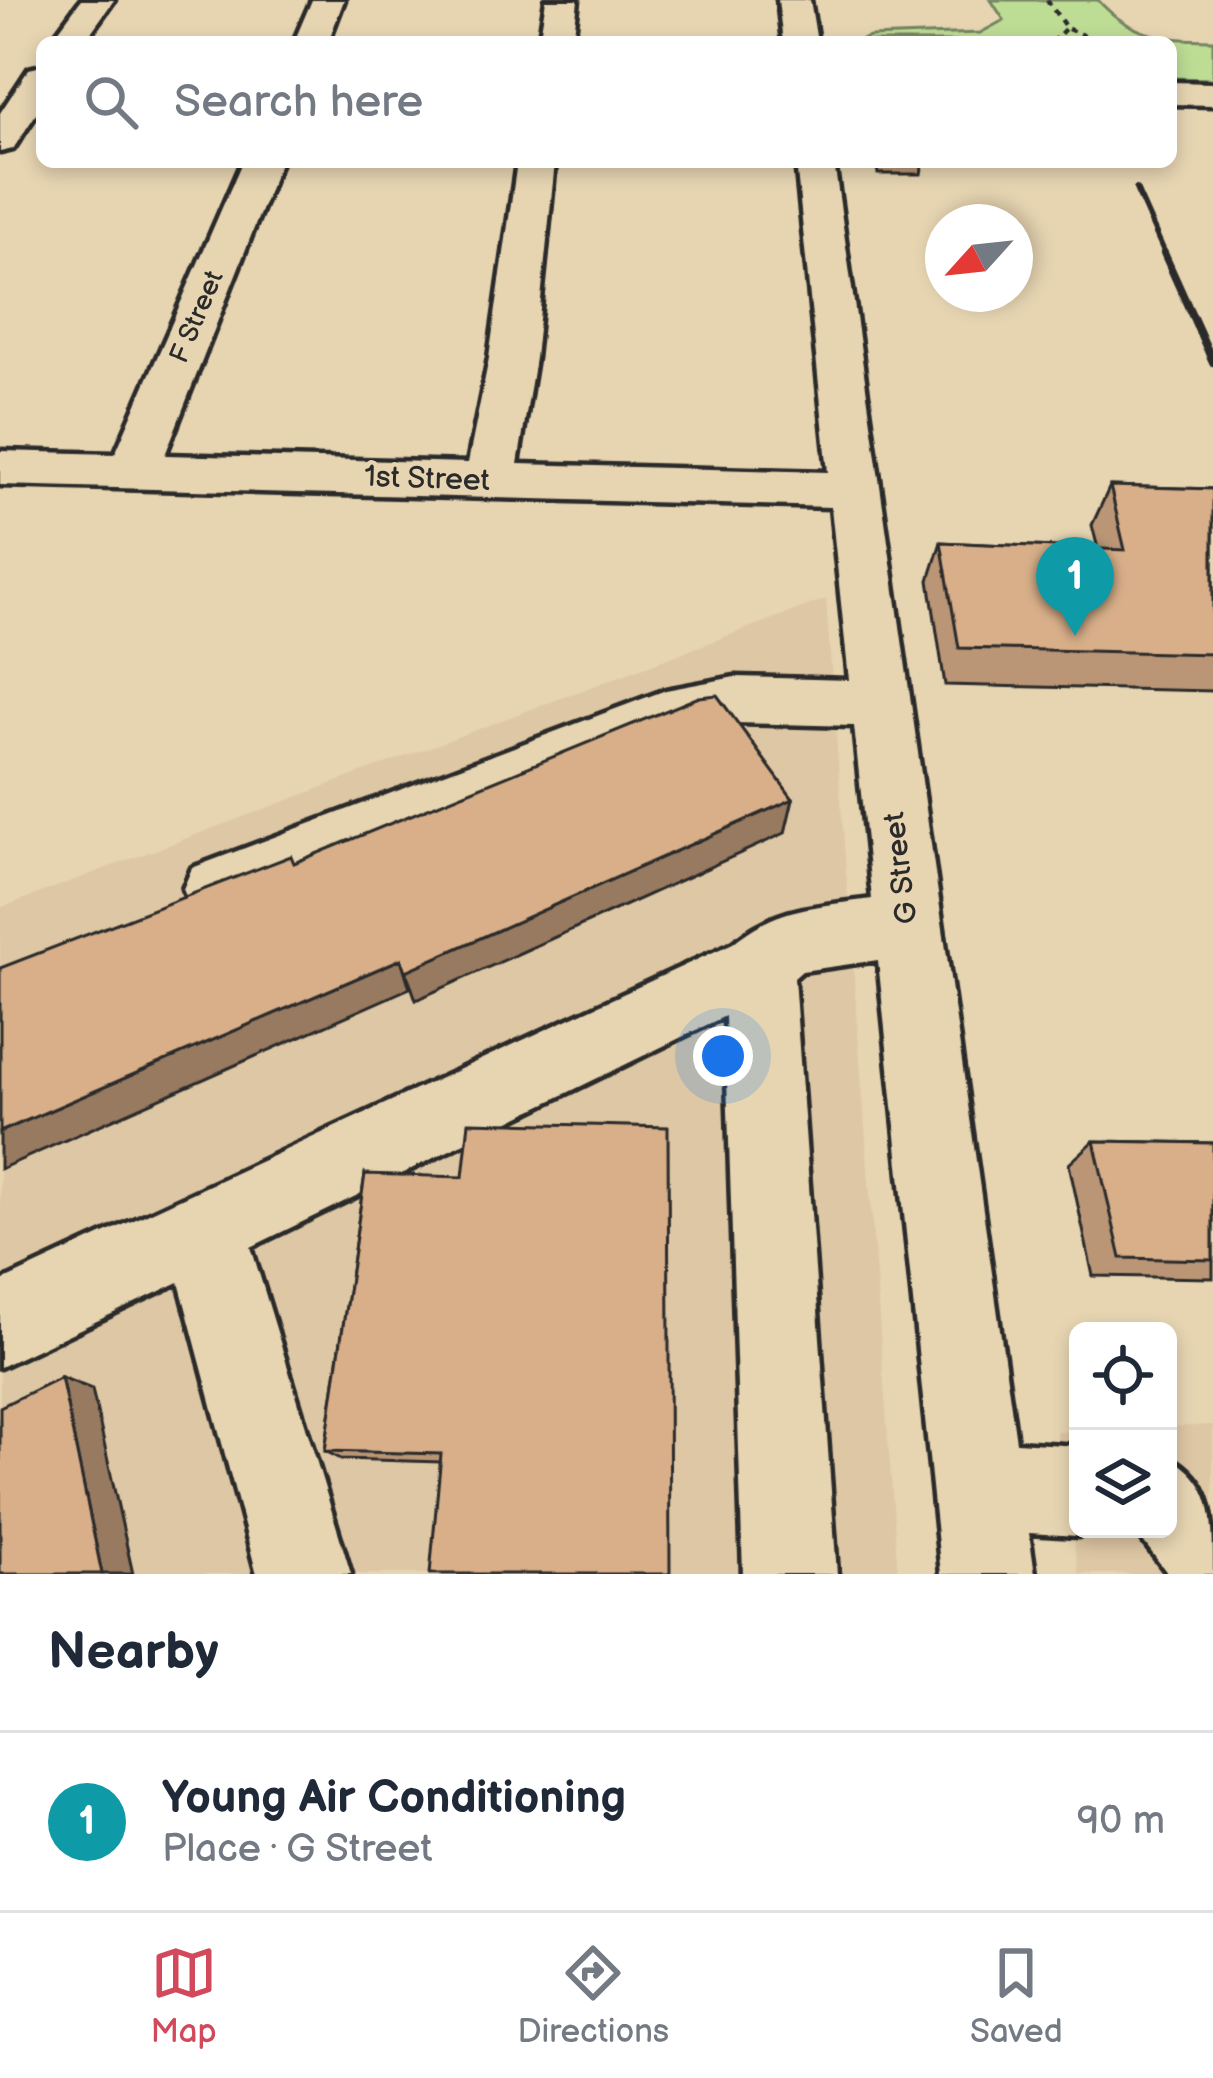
<!DOCTYPE html>
<html lang="en">
<head>
<meta charset="utf-8">
<style>
	:root { --surface:#fff; --page:#f2f2f3; --text:#1f2937; --muted:#747a83; --line:#e0e1e3; --accent:#d1495b }
	body { margin:0; font-family:"Balsamiq Sans",sans-serif; background:var(--page); color:var(--text) }
	.controls { position:absolute; right:36px; bottom:36px; display:grid; overflow:hidden; border-radius:18px; box-shadow:0 6px 18px #0003 }
	.controls button { width:108px; height:108px; display:grid; place-items:center; padding:0; border:0; border-bottom:3px solid var(--line); background:var(--surface); color:var(--text); font:60px sans-serif }
	.compass { position:absolute; left:925px; top:204px; width:108px; height:108px; border-radius:50%; background:var(--surface); box-shadow:0 6px 18px #0003; rotate:243deg }
	.you { position:absolute; left:723px; top:1056px; width:42px; height:42px; margin:-30px; border:9px solid #fff; border-radius:50%; background:#1a73e8; box-shadow:0 0 0 18px #1a73e833 }
	.badge { display:grid; place-items:center; width:78px; height:78px; border-radius:50%; background:var(--accent); color:#fff; font-size:39px; font-weight:700 }
	.pin { position:absolute; translate:-50% -99px; filter:drop-shadow(0 3px 6px #0008) }
	.pin::after { content:''; position:absolute; top:63px; width:42px; height:36px; background:inherit; clip-path:polygon(0 0,100% 0,50% 100%) }
	.list { margin:0; padding:0; list-style:none }
	h2 { display:flex; justify-content:space-between; align-items:center; height:156px; margin:0; padding:0 48px; font-size:51px }
	h2 small { font-size:39px; font-weight:400; color:var(--muted) }
	.list li { display:grid; grid-template-columns:78px 1fr auto; gap:36px; align-items:center; box-sizing:border-box; height:180px; padding:0 48px; border-top:3px solid var(--line) }
	.list b { display:block; font-size:45px; white-space:nowrap }
	.list p { margin:0; font-size:39px; white-space:nowrap; color:var(--muted) }
	.list em { font-size:39px; font-style:normal; color:var(--muted) }
	.icon { flex:none; width:66px; height:66px; fill:none; stroke:currentColor; stroke-width:2; stroke-linecap:round; stroke-linejoin:round }
	.map { position:relative; flex:none; width:1213px; height:1574px; overflow:hidden }
	.search { position:absolute; background:var(--surface); box-shadow:0 6px 18px #0003; left:36px; right:36px; top:36px; height:132px; display:flex; align-items:center; gap:30px; box-sizing:border-box; padding:0 42px; border-radius:18px; color:var(--muted); font-size:45px }
	.sheet { height:336px; background:var(--surface) }
	nav { display:flex; justify-content:space-around; align-items:center; box-sizing:border-box; height:168px; border-top:3px solid var(--line); background:var(--surface); font-size:33px; color:var(--muted) }
	nav a { display:grid; justify-items:center; gap:6px }
	nav .on { color:var(--accent) }
	.map>svg:first-child { display:block }
	.built { fill:#dec7a4 }
	.green { fill:#bddc94; stroke:#748460; stroke-width:3 }
	.lines { fill:none; stroke-linecap:round; stroke-linejoin:round }
	.minor-casing { stroke:#2b2b2b; stroke-width:9 }
	.path { stroke:#2b2b2b; stroke-width:4.5; stroke-dasharray:6 6; stroke-linecap:butt }
	.minor { fill:#e7d5b2; fill-rule:evenodd }
	.rail-far1 { stroke:#2b2b2b; stroke-width:6 }
	.rail { stroke:#2b2b2b; stroke-width:8 }
	.wall { fill:#ba9676; stroke:#2b2b2b; stroke-width:3 }
	.shaded-wall { fill:#977a60; stroke:#2b2b2b; stroke-width:3 }
	.building { fill:#d8af89; stroke:#2b2b2b; stroke-width:3 }
	.labels { text-anchor:middle; dominant-baseline:central; stroke-width:9; stroke-linejoin:round; paint-order:stroke }
	.far-street-label { font-size:27px; fill:#2b2b2b; stroke:#e7d5b2 }
	.street-label { font-size:30px; fill:#2b2b2b; stroke:#e7d5b2 }
</style>
</head>
<body>
<div class="map">
<svg width="1213" height="1574" viewBox="0 0 1213 1574">
	<rect width="100%" height="100%" fill="#e7d5b2"/>
	<filter id="ink" filterUnits="userSpaceOnUse"><feTurbulence type="fractalNoise" baseFrequency=".00833" numOctaves="2"/><feDisplacementMap in="SourceGraphic" scale="24" xChannelSelector="R" yChannelSelector="G"/><feConvolveMatrix kernelMatrix="1 2 1 2 8 2 1 2 1" color-interpolation-filters="sRGB"/></filter>
	<g filter="url(#ink)">
		<path class="built" d="M826 599 898 1574H0V908Z
			M1213 1425V1574H1079L1056 1432 1078 1431V1529H1168V1427Z"/>
		<path class="green" d="M991 0H1098C1132 38 1165 39 1213 40V79L1171 78V42H855L870 37 980 33 1004 20Z"/>
		<g class="lines">
			<g class="minor-casing">
				<path id="minor" d="M81 0H114L84 42H50Z
					M312 0H344L328 42H294Z
					M546 0H578L573 42H539Z
					M778 0H810L817 42H783Z
					M42 66V105L13 149 0 152V113L29 69Z
					M1171 82 1213 83V105L1171 104Z
					M242 162H280L165 455 468 463 489 358 517 162H555L535 358 518 464 828 472 796 162H834L1016 1442 1078 1446V1529H1095L1078 1536 1029 1533 1035 1574H941L878 960 802 971 794 978 837 1574H743L725 1016 251 1247 351 1574H257L179 1282 0 1367V1282L733 943C778 906 816 907 872 899L854 726 735 723 693 729 216 918 192 910 183 889 192 868 666 690 735 677 849 680 831 507 0 485V451L115 454Z
					M1168 1456C1213 1482 1213 1512 1213 1574H1168L1134 1529H1168Z"/>
			</g>
			<path class="path" d="M1047 0 1066 28 1098 42
				M1052 42 1066 28"/>
			<use href="#minor" class="minor"/>
			<path class="rail-far1" d="M1136 189 1166 256"/>
			<path class="rail" d="M1164 253 1213 362"/>
		</g>
		<path class="wall" d="M876 162H923L921 174H878Z
			M1110 486 1213 489V691L945 685 929 580 941 542 1098 549 1092 525Z
			M1094 1141 1213 1143V1278L1093 1276 1069 1164Z
			M365 1174 670 1574 441 1462 341 1459 325 1451Z"/>
		<path class="shaded-wall" d="M793 799 785 833 416 1000 406 971Z
			M401 959 410 988 0 1169V1132Z
			M61 1377 92 1389 133 1574H102Z"/>
		<path class="building" d="M1110 486 1213 489V654L959 648 941 542 1125 550Z
			M717 695 793 799 406 971 401 959 0 1132V968L291 856 294 863 699 697Z
			M469 1122 668 1127 670 1574H430L441 1454 325 1451 365 1174 463 1177Z
			M1094 1141 1213 1143V1260L1121 1258Z
			M61 1377 102 1574H0V1407Z"/>
	</g>
	<g class="labels">
		<g class="far-street-label">
			<text transform="translate(197 317) rotate(-67)">F Street</text>
		</g>
		<g class="street-label">
			<text transform="translate(427 479) rotate(2)">1st Street</text>
			<text transform="translate(901 868) rotate(-97)">G Street</text>
		</g>
	</g>
</svg>
<div class="controls">
<button><svg class="icon" aria-label="locate" viewBox="0 0 24 24"><circle cx="12" cy="12" r="6"/><path d="M12 2v4M12 18v4M2 12h4M18 12h4"/></svg></button>
<button><svg class="icon" aria-label="layers" viewBox="0 0 24 24"><path d="M12 4l9 5-9 5-9-5zM3 14l9 5 9-5"/></svg></button>
</div>
<svg class="compass" viewBox="-18 -18 36 36"><path d="M0-13l5 13h-10z" fill="#e53935"/><path d="M0 13l5-13h-10z" fill="#747a83"/></svg>
<div class="you"></div>
<div class="pin badge" style="left:1075px;top:636px;background:#0f9aa8">1</div>
<div class="search"><svg class="icon" aria-label="search" viewBox="0 0 24 24"><circle cx="10" cy="10" r="6"/><path d="M15 15l6 6"/></svg>Search here</div>
</div>
<section class="sheet">
<h2>Nearby<small></small></h2>
<ul class="list">
<li><span class="badge" style="background:#0f9aa8">1</span><div><b>Young Air Conditioning</b><p>Place · G Street</p></div><em>90 m</em></li>
</ul>
</section>
<nav>
<a class="on"><svg class="icon" aria-label="map" viewBox="0 0 24 24"><path d="M3 6l6-2 6 2 6-2v14l-6 2-6-2-6 2zM9 4v14M15 6v14"/></svg>Map</a>
<a><svg class="icon" aria-label="directions" viewBox="0 0 24 24"><path d="M12 3l9 9-9 9-9-9zM9 14v-3h6M13 9l2 2-2 2"/></svg>Directions</a>
<a><svg class="icon" aria-label="saved" viewBox="0 0 24 24"><path d="M7 4h10v16l-5-4-5 4z"/></svg>Saved</a>
</nav>
</body>
</html>
